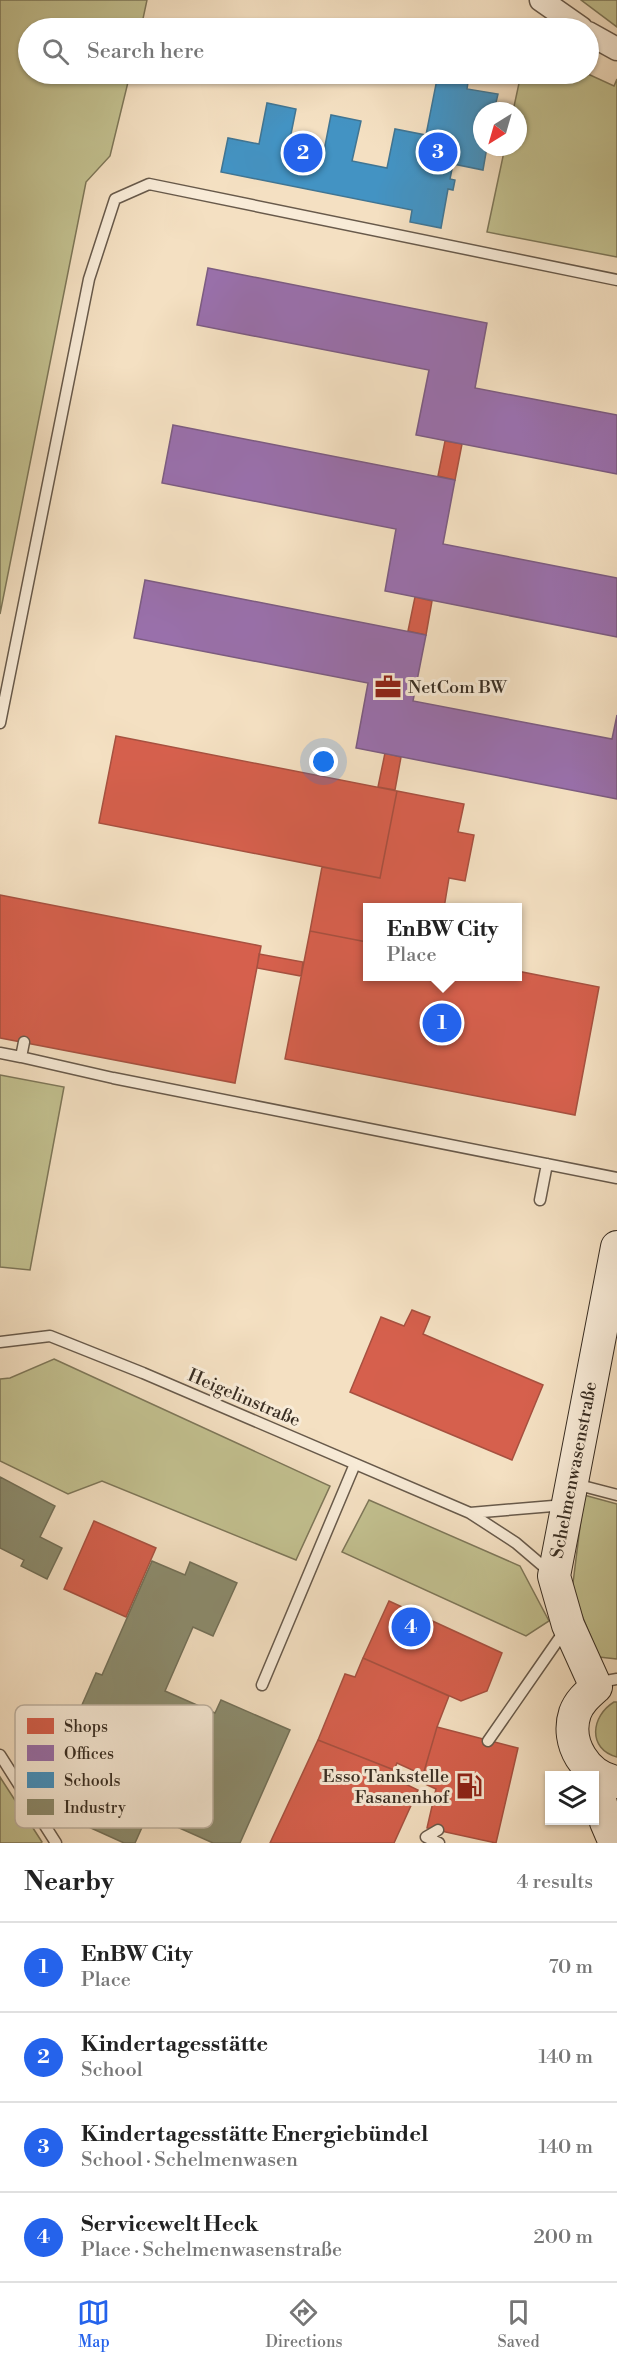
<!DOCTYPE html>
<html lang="en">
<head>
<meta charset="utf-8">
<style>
	:root { --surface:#fff; --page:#f6f6f6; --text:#222; --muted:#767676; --line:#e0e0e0; --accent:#2563eb }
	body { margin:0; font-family:"Libre Bodoni",serif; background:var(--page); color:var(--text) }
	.controls { position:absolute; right:18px; bottom:18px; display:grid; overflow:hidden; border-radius:0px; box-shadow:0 2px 4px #0004 }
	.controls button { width:54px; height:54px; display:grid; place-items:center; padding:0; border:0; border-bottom:2px solid var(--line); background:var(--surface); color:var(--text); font:30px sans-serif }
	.compass { position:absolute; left:473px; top:102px; width:54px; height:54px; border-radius:50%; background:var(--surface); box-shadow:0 2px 4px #0004; rotate:217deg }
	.you { position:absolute; left:324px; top:762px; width:21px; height:21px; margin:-15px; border:4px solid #fff; border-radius:50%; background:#1a73e8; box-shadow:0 0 0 9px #1a73e833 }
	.badge { display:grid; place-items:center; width:39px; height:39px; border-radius:50%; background:var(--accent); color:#fff; font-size:20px; font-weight:700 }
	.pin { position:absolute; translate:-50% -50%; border:3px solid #fff; box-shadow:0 2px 6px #0006 }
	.popup { position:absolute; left:363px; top:903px; width:159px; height:78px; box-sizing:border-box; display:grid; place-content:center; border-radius:0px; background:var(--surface); filter:drop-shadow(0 2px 4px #0005); font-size:20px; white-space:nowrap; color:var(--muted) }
	.popup b { font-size:22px; color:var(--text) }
	.popup::after { content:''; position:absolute; left:50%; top:100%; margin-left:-12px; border:12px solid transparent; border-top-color:var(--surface) }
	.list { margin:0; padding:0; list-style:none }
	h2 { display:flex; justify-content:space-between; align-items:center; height:78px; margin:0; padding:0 24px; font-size:26px }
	h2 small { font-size:20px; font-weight:400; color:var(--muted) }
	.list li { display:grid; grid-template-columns:39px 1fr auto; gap:18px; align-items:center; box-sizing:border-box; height:90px; padding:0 24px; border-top:2px solid var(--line) }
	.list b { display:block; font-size:22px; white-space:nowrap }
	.list p { margin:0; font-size:20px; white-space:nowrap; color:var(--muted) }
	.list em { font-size:20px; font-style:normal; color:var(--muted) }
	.icon { flex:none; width:33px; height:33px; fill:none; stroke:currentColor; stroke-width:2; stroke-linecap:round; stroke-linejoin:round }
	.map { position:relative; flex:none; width:617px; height:1843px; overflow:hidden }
	.search { position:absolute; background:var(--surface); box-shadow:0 2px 4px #0004; left:18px; right:18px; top:18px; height:66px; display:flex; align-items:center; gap:15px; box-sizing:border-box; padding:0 21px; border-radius:33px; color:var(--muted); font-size:22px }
	.sheet { height:438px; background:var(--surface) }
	nav { display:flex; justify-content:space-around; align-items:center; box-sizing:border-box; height:84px; border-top:2px solid var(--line); background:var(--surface); font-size:16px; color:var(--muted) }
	nav a { display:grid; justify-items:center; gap:3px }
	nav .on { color:var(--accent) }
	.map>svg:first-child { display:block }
	.green { fill:#c2c08f; stroke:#7e7759; stroke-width:1.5 }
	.shops { fill:#d6604d; stroke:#a75140; stroke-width:1.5 }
	.offices { fill:#9970ab; stroke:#7c5c82; stroke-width:1.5 }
	.schools { fill:#4393c3; stroke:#407593; stroke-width:1.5 }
	.industry { fill:#8c8c6e; stroke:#737058; stroke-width:1.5 }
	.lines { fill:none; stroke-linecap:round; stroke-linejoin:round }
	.lane-casing { stroke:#685a4b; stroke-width:13 }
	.street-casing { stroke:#685a4b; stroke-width:25 }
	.secondary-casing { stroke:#392e23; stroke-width:34 }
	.lane { stroke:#f8ebd7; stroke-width:10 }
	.street { stroke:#f8ebd7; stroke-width:22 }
	.secondary { stroke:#f8ebd7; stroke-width:32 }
	.labels { text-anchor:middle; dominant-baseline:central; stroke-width:6; stroke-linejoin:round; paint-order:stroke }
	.poi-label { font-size:18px; fill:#392e23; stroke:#f8ebd7; text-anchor:start }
	.street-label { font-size:18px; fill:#392e23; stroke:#f8ebd7 }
	.key { fill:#f8ebd7; stroke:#bfb2a1; stroke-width:1.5 }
	.key-label { font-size:16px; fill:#392e23 }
</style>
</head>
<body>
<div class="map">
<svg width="617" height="1843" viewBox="0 0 617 1843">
	<rect width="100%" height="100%" fill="#f4e0c2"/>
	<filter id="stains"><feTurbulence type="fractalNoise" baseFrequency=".00333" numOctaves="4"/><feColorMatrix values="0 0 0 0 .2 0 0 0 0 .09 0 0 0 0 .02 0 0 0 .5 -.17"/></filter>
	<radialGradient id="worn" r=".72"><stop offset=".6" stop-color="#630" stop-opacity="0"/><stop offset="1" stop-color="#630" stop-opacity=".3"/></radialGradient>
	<path class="green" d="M0 0H147L141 28H28V74H130L110 156 86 182 0 614Z
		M581 0H617V27Z
		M521 74H588L614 86 617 79V257L487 232 505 147H518V111H513Z
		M0 1075 64 1087 30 1270 0 1267Z
		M54 1359 330 1486 296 1560 102 1481 68 1494 0 1461V1379L10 1378Z
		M584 1495 617 1504V1659L599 1657 572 1591Z
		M369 1500 520 1566 549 1621 526 1636 342 1552Z
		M614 1702H617V1757C587 1749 591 1716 614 1702Z
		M0 1777 42 1842 41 1843H0Z"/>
	<path class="shops" d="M445 441 462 444 455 480 438 476Z
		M415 597 432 601 426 635 408 631Z
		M116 736 397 791 380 878 99 823Z
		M385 753 401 757 395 790 378 787Z
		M397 791 464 804 458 832 474 835 465 881 449 878 444 908H367V942L310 931 322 867 380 878Z
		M0 895 261 946 235 1083 0 1038Z
		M310 931 367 942V976H517V971L599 987 575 1115 285 1059Z
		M259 954 303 962 301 976 257 968Z
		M412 1310 430 1317 423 1334 543 1385 512 1460 350 1392 381 1317 404 1326Z
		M94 1521 156 1548 126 1617 64 1589Z
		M389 1601 502 1653 487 1691 461 1701 363 1658Z
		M363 1658 449 1696 437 1727 423 1775 397 1763 394 1770 318 1740 345 1674 355 1677Z
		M437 1727 518 1748 496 1843 427 1828 436 1789 421 1782Z
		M318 1740 394 1770 391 1777 418 1790 394 1843H270Z"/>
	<path class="offices" d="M208 268 487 323 475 388 617 415V474L416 435 429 370 197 325Z
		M173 425 455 480 443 544 617 578V637L385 591 396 529 162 483Z
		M145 580 426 635 413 701 612 739 617 715V799L356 748 368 683 134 638Z"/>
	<path class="schools" d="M438 74 469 76 467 89 498 94 494 111H482V147H487L483 170 453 164 450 179 455 180 453 190 448 189 441 228 410 222 412 210 221 172 228 138 259 144 267 103 296 109 288 149 323 156 331 115 361 121 352 161 387 168 395 129 426 135Z"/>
	<path class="industry" d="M0 1477 55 1506 40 1537 62 1548 47 1579 21 1566 24 1560 0 1548Z
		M152 1561 185 1575 190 1562 237 1583 213 1636 193 1627 165 1691 215 1713 221 1700 290 1730 240 1843H213L148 1814 135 1843H124L60 1814 89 1748 67 1739 96 1673 102 1675Z"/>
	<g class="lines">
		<g class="lane-casing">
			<path id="lane" d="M0 723 89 279 115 199 149 184 617 280
				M24 1042 21 1057 113 1078 617 1178
				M0 1053 21 1057
				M540 1200 547 1164
				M0 1342 50 1336 143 1373 470 1513 516 1543 550 1572
				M575 1484 617 1495
				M470 1513 565 1505
				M262 1685 355 1464
				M598 1686 606 1681 617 1679
				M488 1741 565 1630
				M0 1755 56 1843
				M438 1830 426 1837 439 1843"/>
		</g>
		<g class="street-casing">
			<path id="street" d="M541 0 581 28
				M588 33 617 49"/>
		</g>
		<g class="secondary-casing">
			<path id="secondary" d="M617 1247 554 1576 568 1625 596 1687C587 1695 579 1702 575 1713 565 1743 586 1777 617 1782
				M594 1778 606 1822 615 1843"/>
		</g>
		<use href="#lane" class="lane"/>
		<use href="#street" class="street"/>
		<use href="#secondary" class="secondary"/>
	</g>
	<defs>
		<g id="office-bare" transform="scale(2.07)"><path d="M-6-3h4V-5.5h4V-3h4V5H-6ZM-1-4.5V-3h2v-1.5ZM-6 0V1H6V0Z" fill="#8f2418" stroke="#f8ebd7" stroke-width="2.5" paint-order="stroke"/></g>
		<g id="fuel-bare" transform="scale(2.07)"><path d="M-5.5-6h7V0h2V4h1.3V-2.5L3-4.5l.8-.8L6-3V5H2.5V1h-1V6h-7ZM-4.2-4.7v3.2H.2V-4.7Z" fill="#8f2418" stroke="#f8ebd7" stroke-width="2.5" paint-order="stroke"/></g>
	</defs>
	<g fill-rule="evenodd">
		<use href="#office-bare" x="388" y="687"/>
		<use href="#fuel-bare" x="469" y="1786"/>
	</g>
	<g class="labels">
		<g class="poi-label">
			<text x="408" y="687">NetCom BW</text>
			<text x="449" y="1776" text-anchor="end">Esso Tankstelle<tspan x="449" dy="21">Fasanenhof</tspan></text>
		</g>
		<g class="street-label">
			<text transform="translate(244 1398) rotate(23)">Heigelinstraße</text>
			<text transform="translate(574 1470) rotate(-79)">Schelmenwasenstraße</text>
		</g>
	</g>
	<rect x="15" y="1705" width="198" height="123" rx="9" class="key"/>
	<rect x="27" y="1718" width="27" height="16" fill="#d6604d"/>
	<rect x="27" y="1745" width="27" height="16" fill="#9970ab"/>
	<rect x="27" y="1772" width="27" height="16" fill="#4393c3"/>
	<rect x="27" y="1799" width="27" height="16" fill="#8c8c6e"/>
	<g class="key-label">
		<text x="64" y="1732">Shops</text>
		<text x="64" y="1759">Offices</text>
		<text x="64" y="1786">Schools</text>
		<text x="64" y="1813">Industry</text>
	</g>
	<rect width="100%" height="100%" filter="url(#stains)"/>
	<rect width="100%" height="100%" fill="url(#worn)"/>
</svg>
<div class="controls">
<button><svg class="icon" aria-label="layers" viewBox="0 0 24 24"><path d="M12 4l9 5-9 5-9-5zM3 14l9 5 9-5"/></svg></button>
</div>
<svg class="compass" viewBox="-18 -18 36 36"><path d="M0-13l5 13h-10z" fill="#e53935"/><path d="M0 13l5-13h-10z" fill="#767676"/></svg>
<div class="you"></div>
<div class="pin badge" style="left:442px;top:1023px">1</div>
<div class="popup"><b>EnBW City</b>Place</div>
<div class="pin badge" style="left:303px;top:153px">2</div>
<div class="pin badge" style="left:438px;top:152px">3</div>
<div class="pin badge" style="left:411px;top:1627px">4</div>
<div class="search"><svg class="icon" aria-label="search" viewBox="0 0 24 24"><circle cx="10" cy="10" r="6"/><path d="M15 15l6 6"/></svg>Search here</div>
</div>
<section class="sheet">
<h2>Nearby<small>4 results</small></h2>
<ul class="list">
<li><span class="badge">1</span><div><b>EnBW City</b><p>Place</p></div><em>70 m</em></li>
<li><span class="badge">2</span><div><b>Kindertagesstätte</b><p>School</p></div><em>140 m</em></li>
<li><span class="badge">3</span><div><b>Kindertagesstätte Energiebündel</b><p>School · Schelmenwasen</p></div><em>140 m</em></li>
<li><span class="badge">4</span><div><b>Servicewelt Heck</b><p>Place · Schelmenwasenstraße</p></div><em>200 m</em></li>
</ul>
</section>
<nav>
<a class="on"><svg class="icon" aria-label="map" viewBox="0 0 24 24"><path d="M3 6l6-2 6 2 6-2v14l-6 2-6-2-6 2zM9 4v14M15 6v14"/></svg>Map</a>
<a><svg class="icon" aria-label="directions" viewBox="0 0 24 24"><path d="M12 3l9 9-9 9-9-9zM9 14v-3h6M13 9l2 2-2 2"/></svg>Directions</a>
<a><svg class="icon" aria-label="saved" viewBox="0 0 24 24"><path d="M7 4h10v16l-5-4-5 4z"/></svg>Saved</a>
</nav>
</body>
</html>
